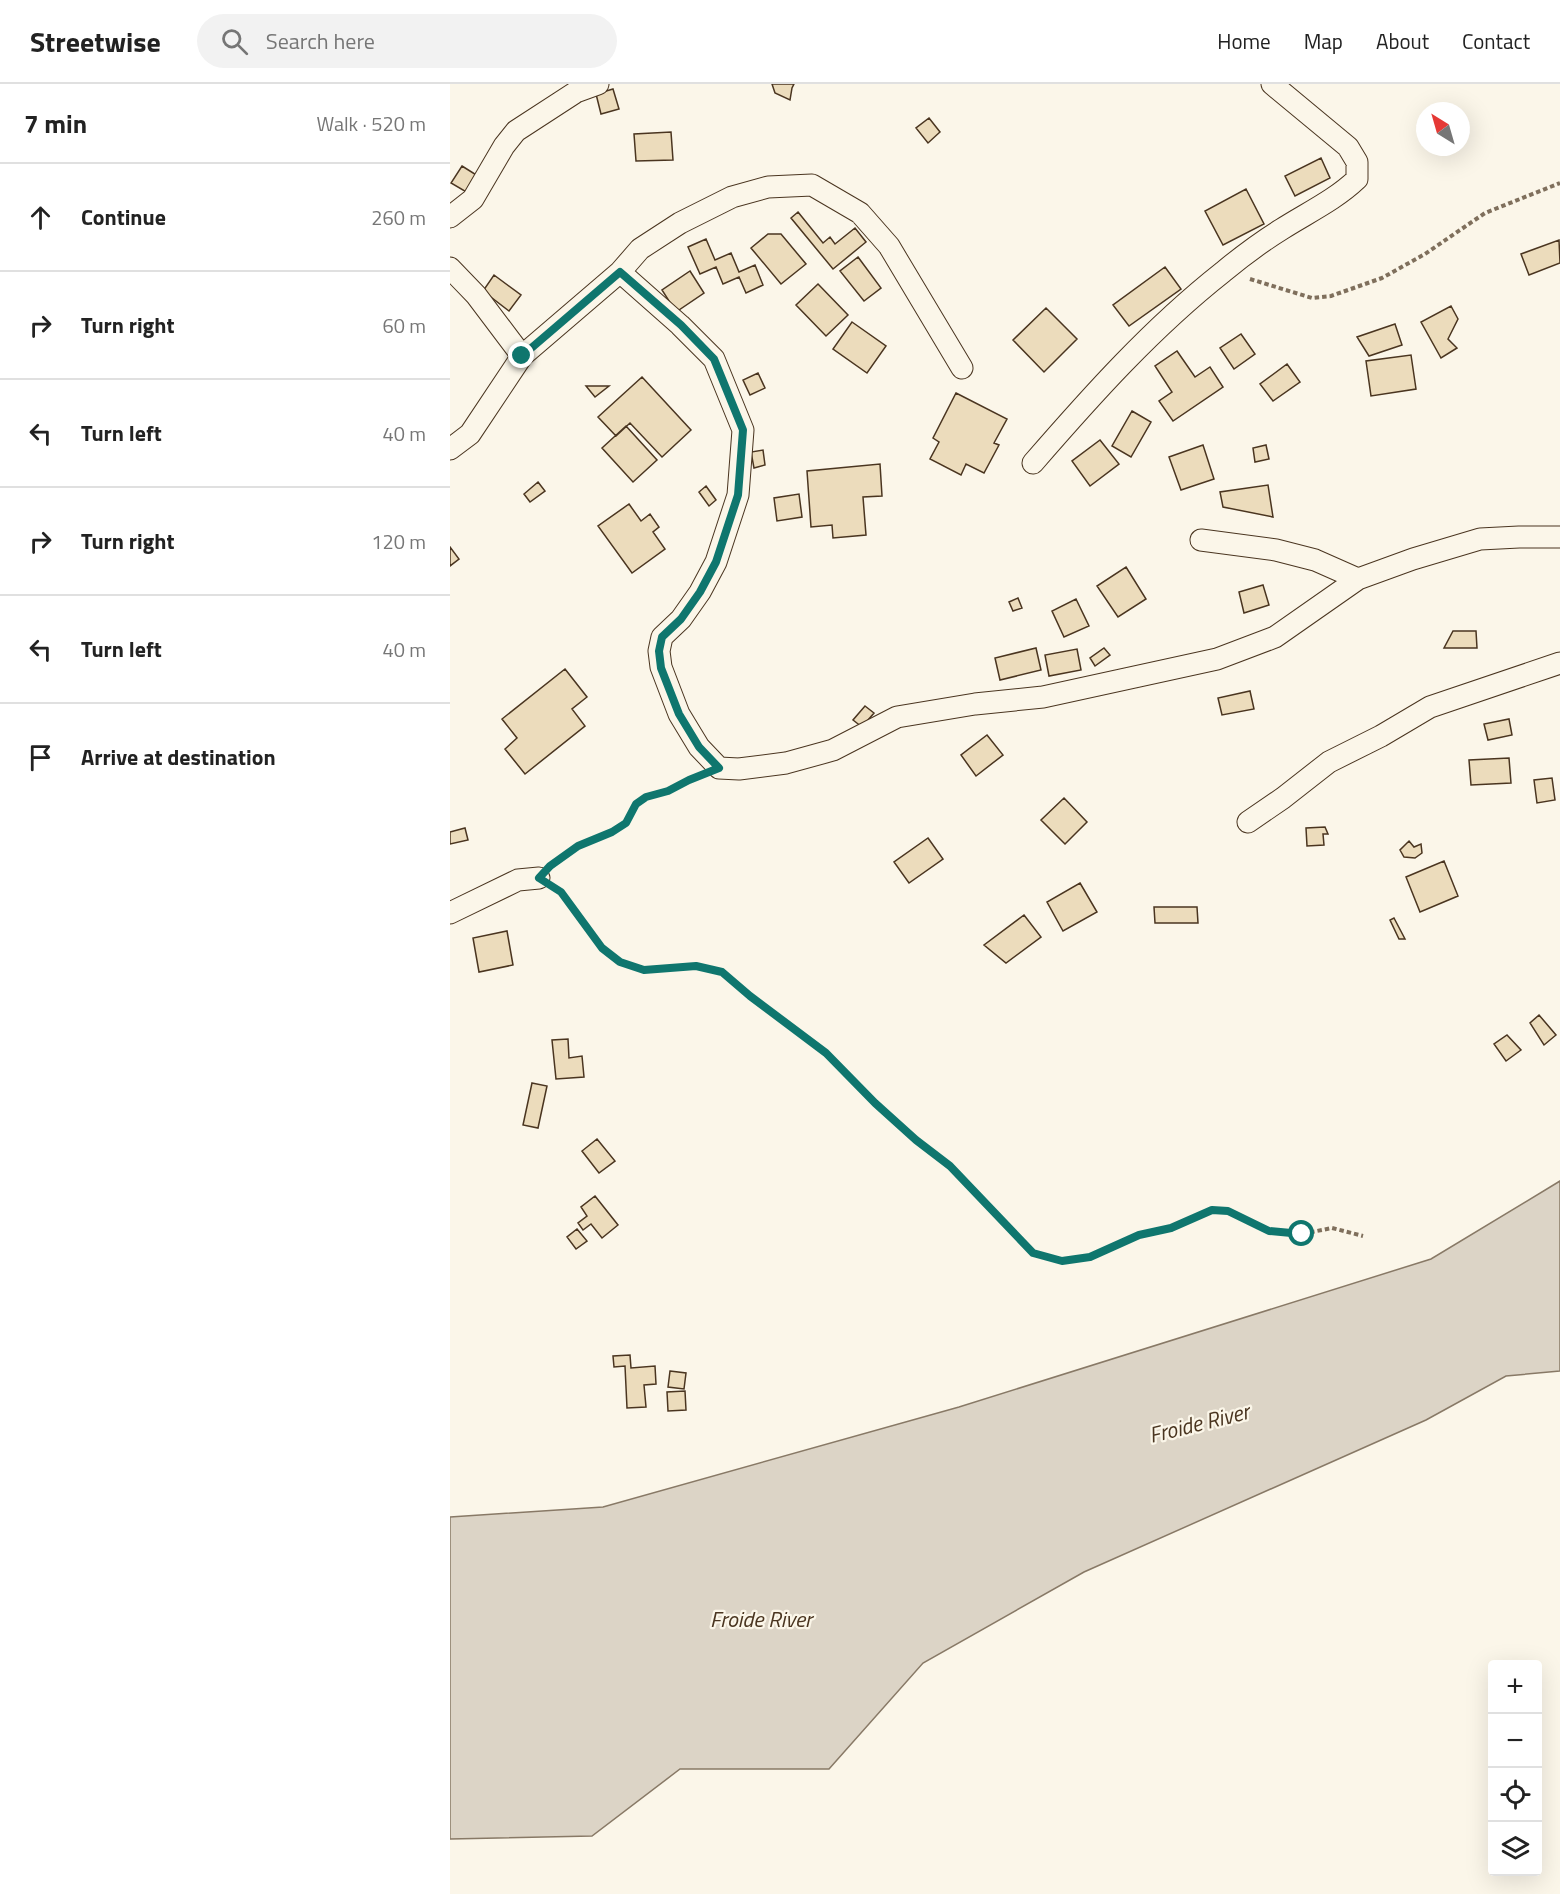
<!DOCTYPE html>
<html lang="en">
<head>
<meta charset="utf-8">
<style>
	:root { --surface:#fff; --page:#f2f2f2; --text:#222; --muted:#767676; --line:#e0e0e0 }
	body { margin:0; font-family:"Titillium Web",sans-serif; background:var(--page); color:var(--text) }
	.controls { position:absolute; right:18px; bottom:18px; display:grid; overflow:hidden; border-radius:6px; box-shadow:0 6px 24px #0002 }
	.controls button { width:54px; height:54px; display:grid; place-items:center; padding:0; border:0; border-bottom:2px solid var(--line); background:var(--surface); color:var(--text); font:30px sans-serif }
	.compass { position:absolute; left:966px; top:18px; width:54px; height:54px; border-radius:50%; background:var(--surface); box-shadow:0 6px 24px #0002; rotate:323deg }
	.stop { position:absolute; width:18px; height:18px; margin:-14px; border:4px solid #0f766e; border-radius:50%; background:#fff }
	.stop.end { background:#0f766e; border-color:#fff; box-shadow:0 2px 6px #0008 }
	.list { margin:0; padding:0; list-style:none }
	h2 { display:flex; justify-content:space-between; align-items:center; height:78px; margin:0; padding:0 24px; font-size:26px }
	h2 small { font-size:20px; font-weight:400; color:var(--muted) }
	.list li { display:grid; grid-template-columns:39px 1fr auto; gap:18px; align-items:center; box-sizing:border-box; height:108px; padding:0 24px; border-top:2px solid var(--line) }
	.list b { display:block; font-size:22px; white-space:nowrap }
	.list em { font-size:20px; font-style:normal; color:var(--muted) }
	.icon { flex:none; width:33px; height:33px; fill:none; stroke:currentColor; stroke-width:2; stroke-linecap:round; stroke-linejoin:round }
	.map { position:relative; flex:none; width:1110px; height:1810px; overflow:hidden }
	header { display:flex; align-items:center; gap:36px; box-sizing:border-box; height:84px; padding:0 30px; background:var(--surface); border-bottom:2px solid var(--line) }
	header strong { font-size:28px }
	nav { display:flex; gap:33px; margin-inline-start:auto; font-size:21px }
	.search { width:420px; height:54px; background:var(--page); display:flex; align-items:center; gap:15px; box-sizing:border-box; padding:0 21px; border-radius:33px; color:var(--muted); font-size:22px }
	main { display:flex }
	aside { flex:1; background:var(--surface) }
	.map>svg:first-child { display:block }
	.water { fill:#dcd4c6; stroke:#887966; stroke-width:1.5 }
	.building { fill:#ecdcbc; stroke:#4a3520; stroke-width:1.5 }
	.lines { fill:none; stroke-linecap:round; stroke-linejoin:round }
	.minor-casing { stroke:#4a3520; stroke-width:23 }
	.path { stroke:#7f6f5c; stroke-width:4; stroke-dasharray:4.5 3; stroke-linecap:butt }
	.minor { stroke:#fbf6e9; stroke-width:21 }
	.route { stroke:#0f766e; stroke-width:8 }
	.labels { text-anchor:middle; dominant-baseline:central; stroke-width:4.5; stroke-linejoin:round; paint-order:stroke }
	.water-label { font-size:22px; font-style:italic; fill:#4a3520; stroke:#fbf6e9 }
</style>
</head>
<body>
<header>
<strong>Streetwise</strong>
<div class="search"><svg class="icon" aria-label="search" viewBox="0 0 24 24"><circle cx="10" cy="10" r="6"/><path d="M15 15l6 6"/></svg>Search here</div>
<nav><a>Home</a><a>Map</a><a>About</a><a>Contact</a></nav>
</header>
<main>
<aside>
<h2>7 min<small>Walk · 520 m</small></h2>
<ul class="list">
<li><svg class="icon" aria-label="ahead" viewBox="0 0 24 24"><path d="M12 20V5M6 11l6-6 6 6"/></svg><div><b>Continue</b></div><em>260 m</em></li>
<li><svg class="icon" aria-label="right" viewBox="0 0 24 24"><path d="M7 20v-9h11M14 6l5 5-5 5"/></svg><div><b>Turn right</b></div><em>60 m</em></li>
<li><svg class="icon" aria-label="left" viewBox="0 0 24 24"><path d="M17 20v-9H6M10 6l-5 5 5 5"/></svg><div><b>Turn left</b></div><em>40 m</em></li>
<li><svg class="icon" aria-label="right" viewBox="0 0 24 24"><path d="M7 20v-9h11M14 6l5 5-5 5"/></svg><div><b>Turn right</b></div><em>120 m</em></li>
<li><svg class="icon" aria-label="left" viewBox="0 0 24 24"><path d="M17 20v-9H6M10 6l-5 5 5 5"/></svg><div><b>Turn left</b></div><em>40 m</em></li>
<li><svg class="icon" aria-label="arrive" viewBox="0 0 24 24"><path d="M6 21V4h12l-3 4 3 4H6"/></svg><div><b>Arrive at destination</b></div></li>
</ul>
</aside>
<div class="map">
<svg width="1110" height="1810" viewBox="0 0 1110 1810">
	<rect width="100%" height="100%" fill="#fbf6e9"/>
	<path class="water" d="M1110 1097V1287L1056 1292 976 1336 634 1488 473 1579 379 1685H230L142 1752 0 1755V1433L153 1423 509 1323 981 1175Z"/>
	<path class="building" d="M322 0H344L342 4 340 16 325 9Z
		M163 5 169 25 151 30 146 10Z
		M479 34 490 48 478 59 466 44Z
		M221 48 223 76 186 77 184 50Z
		M871 74 880 94 845 112 835 92Z
		M12 82 28 92 18 109 1 99Z
		M796 105 814 140 773 161 755 127Z
		M348 128 373 159 380 153 385 160 405 144 416 158 383 185 341 134Z
		M318 150H331L356 180 331 200 301 164Z
		M256 155 265 176 281 169 289 188 305 181 313 201 296 209 289 193 273 200 266 183 250 190 238 163Z
		M1109 156 1110 179 1079 191 1071 170Z
		M408 173 431 204 414 217 390 187Z
		M715 183 731 205 679 242 663 221Z
		M240 187 254 209 226 228 212 206Z
		M44 191 71 211 59 227 33 207Z
		M368 200 398 231 376 252 346 221Z
		M1001 222 1008 235 998 255 1007 264 991 274 971 238Z
		M596 224 627 255 594 288 563 256Z
		M402 238 436 262 417 289 383 265Z
		M945 240 952 261 919 272 907 253Z
		M791 250 805 270 784 285 770 264Z
		M727 267 745 293 760 283 773 303 723 337 709 317 722 308 705 282Z
		M961 271 966 305 921 312 916 277Z
		M837 280 850 298 823 317 810 300Z
		M308 289 315 304 300 311 293 296Z
		M192 293 241 346 212 373 180 339 166 352 148 333Z
		M136 302H159L145 313Z
		M506 309 557 335 544 359 549 361 534 389 516 380 511 391 480 375 489 358 483 354Z
		M682 327 701 338 681 373 662 362Z
		M176 342 207 376 183 398 152 364Z
		M650 356 669 380 640 402 622 377Z
		M753 361 764 395 731 406 719 373Z
		M816 361 819 375 805 378 803 364Z
		M313 366 315 381 304 384 301 368Z
		M430 380 432 412 413 413 416 451 383 454 382 441 361 443 357 387Z
		M88 398 95 407 80 418 74 410Z
		M818 401 823 433 773 423 770 408Z
		M256 402 266 416 259 422 249 408Z
		M349 410 352 433 327 437 324 414Z
		M179 420 191 437 200 430 209 443 203 448 215 465 182 489 148 442Z
		M0 463 9 475 0 482Z
		M676 483 696 515 668 533 647 502Z
		M813 501 819 521 794 529 789 508Z
		M568 514 572 524 563 527 559 518Z
		M626 515 639 542 614 553 602 527Z
		M1003 547H1026L1027 564H994Z
		M586 564 591 586 550 596 545 574Z
		M654 564 660 571 645 582 640 574Z
		M627 565 631 586 599 592 595 571Z
		M115 585 137 613 122 625 135 642 75 690 55 665 67 654 52 635Z
		M800 607 804 625 772 631 768 614Z
		M415 622 424 629 412 643 403 636Z
		M1059 635 1062 651 1038 656 1034 640Z
		M537 651 553 671 526 692 511 671Z
		M1059 674 1061 699 1021 701 1019 676Z
		M1102 694 1105 716 1087 719 1084 696Z
		M614 714 637 738 615 760 591 736Z
		M875 743 878 750H873L874 761 857 762 856 744Z
		M15 744 18 756 0 760V748Z
		M478 754 493 775 459 799 444 778Z
		M959 757 964 763 971 760 972 769 965 774 954 773 950 766Z
		M994 777 1008 812 970 828 956 793Z
		M630 799 647 828 613 847 597 818Z
		M704 823H747L748 839H705Z
		M574 831 591 853 556 879 534 861Z
		M944 834 955 855H949L940 836Z
		M57 847 63 881 29 888 23 854Z
		M1089 931 1106 951 1094 961 1080 939Z
		M1057 951 1071 966 1056 977 1044 960Z
		M118 955 119 974 132 972 134 993 106 995 102 956Z
		M82 999 97 1002 88 1044 73 1041Z
		M147 1055 165 1077 149 1089 132 1067Z
		M145 1112 168 1141 152 1154 141 1140 133 1146 128 1139 137 1132 131 1123Z
		M127 1145 137 1157 126 1165 117 1153Z
		M180 1271 181 1284 205 1282 206 1300 194 1301 196 1323 177 1324 175 1282 164 1283 163 1272Z
		M220 1287 236 1289 234 1305 218 1303Z
		M235 1307 236 1326 218 1327 217 1308Z"/>
	<g class="lines">
		<g class="minor-casing">
			<path id="minor" d="M0 133 23 115 54 62 66 47 126 8 148 0
				M0 184 26 211 72 272
				M170 188 230 241 264 275 293 346 288 411 266 478 250 508 231 535 212 553 209 567 211 583 229 630 249 663 269 684 289 685 336 679 383 666 447 633 525 620 593 613 767 575 825 553 908 495 865 476 826 466 751 456
				M0 365 20 350 72 272 170 188 190 165 230 139 282 113 318 103 362 101 410 129 439 162 512 284
				M583 379C642 311 702 244 773 188 791 173 811 158 832 145 857 129 885 116 907 95V78L898 63 822 0
				M908 495 963 475 1030 455 1069 453H1110
				M798 738 833 714 879 678 931 652 980 623 1110 579
				M0 829 68 796 89 794"/>
		</g>
		<path class="path" d="M800 195 862 214 881 212 932 194 975 170 1035 129 1110 99
			M104 780 128 762 162 748 175 739 186 720 196 713 218 707 247 692
			M106 805 111 808 126 827 152 864 170 878 194 886 246 882 272 888 300 912 376 969 425 1019 466 1056 500 1082 583 1169 612 1177 640 1173 689 1151 721 1144 762 1126 778 1127 819 1147 852 1150 882 1144 913 1152"/>
		<use href="#minor" class="minor"/>
	</g>
	<g class="lines">
		<path class="route" d="M72 272 170 188 231 241 264 275 293 346 288 411 266 478 250 508 231 535 212 553 209 567 211 584 229 630 249 663 269 684 239 696 218 707 196 713 186 720 176 739 162 748 128 762 100 782 89 794 111 808 152 864 170 878 194 886 246 882 272 888 300 912 376 969 425 1019 466 1056 500 1082 583 1169 612 1177 640 1173 689 1151 721 1144 762 1126 778 1127 819 1147 852 1150"/>
	</g>
	<g class="labels">
		<g class="water-label">
			<text transform="translate(749 1339) rotate(-14)">Froide River</text>
			<text x="311" y="1535">Froide River</text>
		</g>
	</g>
</svg>
<div class="controls">
<button>+</button>
<button>−</button>
<button><svg class="icon" aria-label="locate" viewBox="0 0 24 24"><circle cx="12" cy="12" r="6"/><path d="M12 2v4M12 18v4M2 12h4M18 12h4"/></svg></button>
<button><svg class="icon" aria-label="layers" viewBox="0 0 24 24"><path d="M12 4l9 5-9 5-9-5zM3 14l9 5 9-5"/></svg></button>
</div>
<svg class="compass" viewBox="-18 -18 36 36"><path d="M0-13l5 13h-10z" fill="#e53935"/><path d="M0 13l5-13h-10z" fill="#767676"/></svg>
<div class="stop" style="left:852px;top:1150px"></div>
<div class="stop end" style="left:72px;top:272px"></div>
</div>
</main>
</body>
</html>
